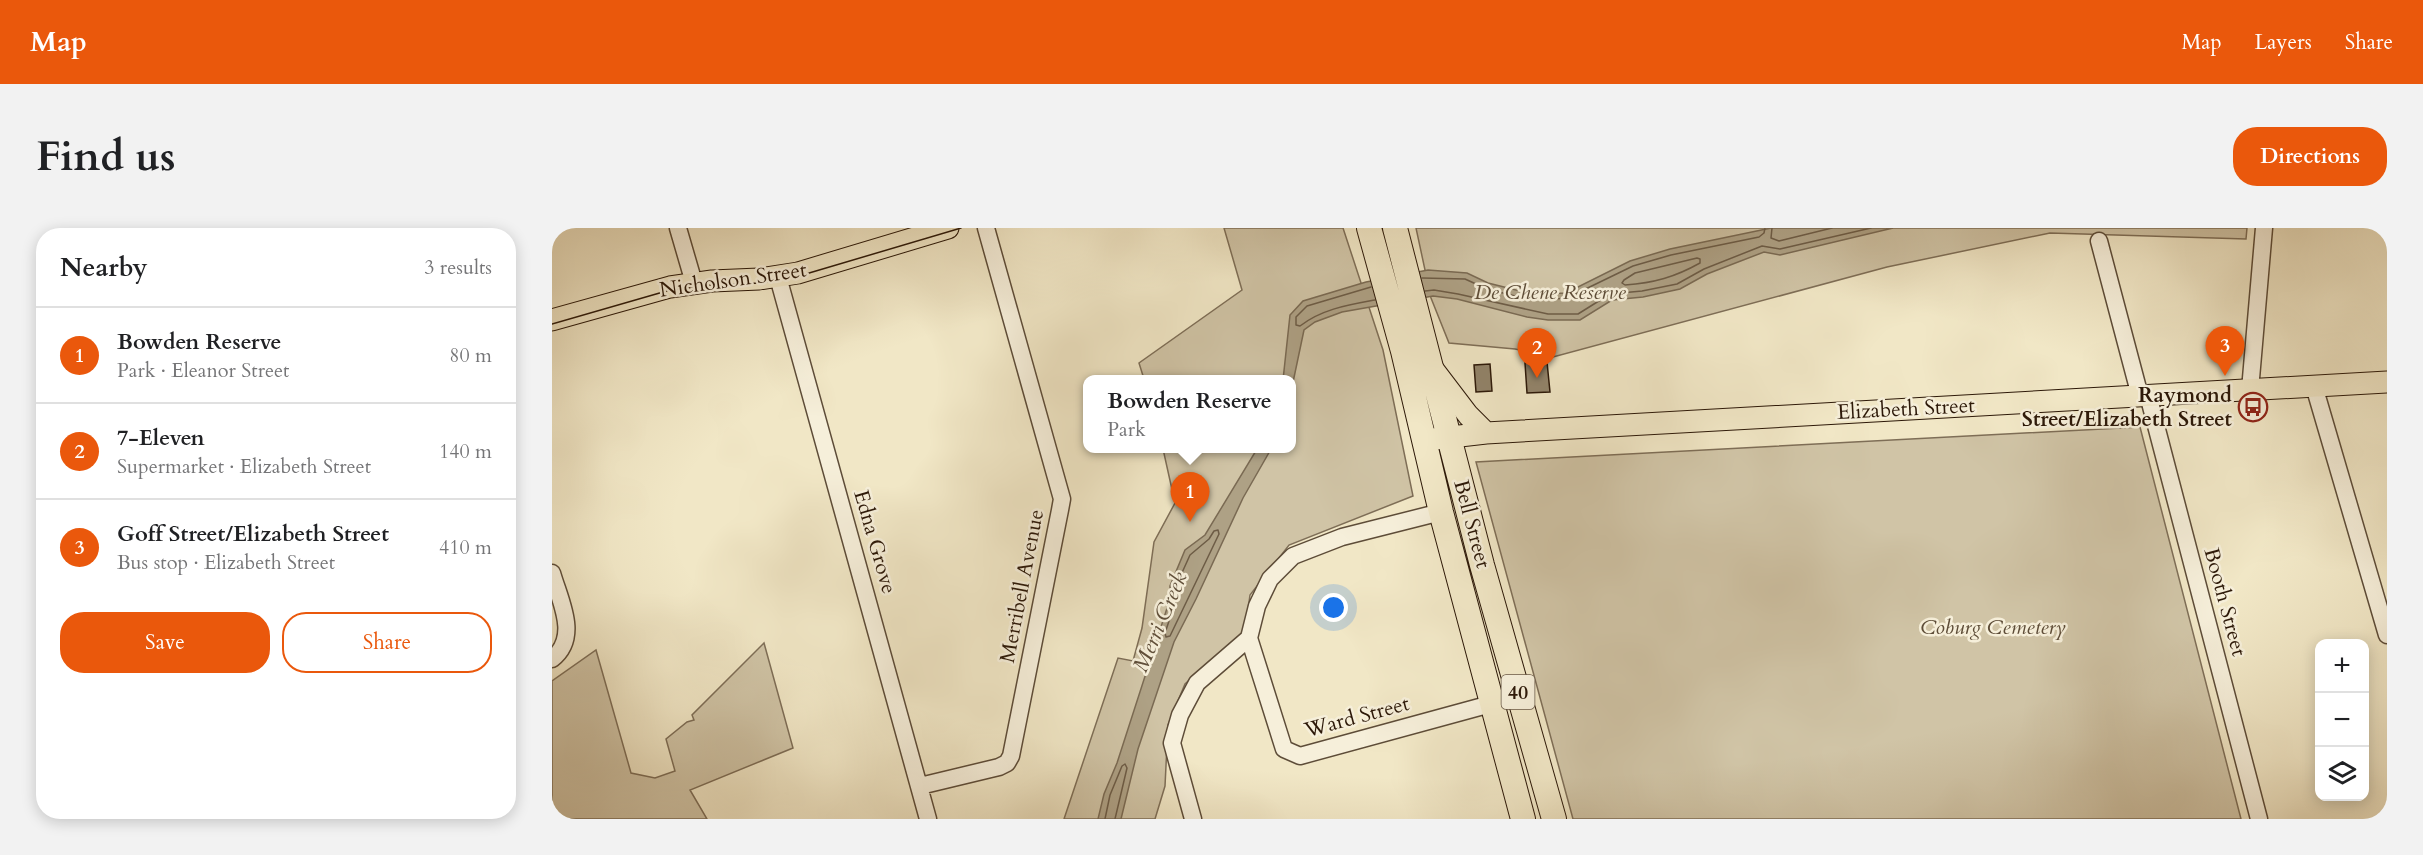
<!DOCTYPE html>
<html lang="en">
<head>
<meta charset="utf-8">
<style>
	:root { --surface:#fff; --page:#f2f2f2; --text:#202124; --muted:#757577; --line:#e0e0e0; --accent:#ea580c }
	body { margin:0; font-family:Cardo,serif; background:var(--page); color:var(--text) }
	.controls { position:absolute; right:18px; bottom:18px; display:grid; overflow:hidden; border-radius:12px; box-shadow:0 3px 15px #0003 }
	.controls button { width:54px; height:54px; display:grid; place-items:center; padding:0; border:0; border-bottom:2px solid var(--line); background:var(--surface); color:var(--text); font:30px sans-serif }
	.you { position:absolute; left:782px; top:380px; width:21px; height:21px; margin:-15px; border:4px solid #fff; border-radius:50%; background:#1a73e8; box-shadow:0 0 0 9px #1a73e833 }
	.badge { display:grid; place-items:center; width:39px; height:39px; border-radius:50%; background:var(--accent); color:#fff; font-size:20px; font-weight:700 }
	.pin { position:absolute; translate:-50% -50px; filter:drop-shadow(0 2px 3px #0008) }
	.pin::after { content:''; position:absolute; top:32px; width:21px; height:18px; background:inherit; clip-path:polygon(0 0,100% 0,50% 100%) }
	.popup { position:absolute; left:531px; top:147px; width:213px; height:78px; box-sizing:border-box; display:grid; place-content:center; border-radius:12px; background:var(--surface); filter:drop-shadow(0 2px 4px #0005); font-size:20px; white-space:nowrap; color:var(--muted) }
	.popup b { font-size:22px; color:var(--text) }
	.popup::after { content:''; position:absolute; left:50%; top:100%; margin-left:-12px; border:12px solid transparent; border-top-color:var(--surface) }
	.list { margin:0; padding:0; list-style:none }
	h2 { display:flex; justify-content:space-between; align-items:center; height:78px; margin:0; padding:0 24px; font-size:26px }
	h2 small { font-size:20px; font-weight:400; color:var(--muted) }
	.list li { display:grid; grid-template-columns:39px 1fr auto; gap:18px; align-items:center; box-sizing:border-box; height:96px; padding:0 24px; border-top:2px solid var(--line) }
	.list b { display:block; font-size:22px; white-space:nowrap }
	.list p { margin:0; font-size:20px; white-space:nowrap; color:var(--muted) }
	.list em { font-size:20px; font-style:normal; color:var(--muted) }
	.actions { display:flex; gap:12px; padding:18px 24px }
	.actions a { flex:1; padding:14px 0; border:2px solid var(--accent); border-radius:24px; text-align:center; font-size:21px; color:var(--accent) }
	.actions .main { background:var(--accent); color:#fff }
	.icon { flex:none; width:33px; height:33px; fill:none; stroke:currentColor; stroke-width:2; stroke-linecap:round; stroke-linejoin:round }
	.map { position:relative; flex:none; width:1835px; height:591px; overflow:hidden; border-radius:24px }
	header { display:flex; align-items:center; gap:36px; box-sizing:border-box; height:84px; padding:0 30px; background:var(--accent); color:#fff }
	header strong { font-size:28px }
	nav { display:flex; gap:33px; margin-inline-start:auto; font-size:21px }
	.intro { display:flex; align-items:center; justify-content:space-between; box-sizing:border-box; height:144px; padding:0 36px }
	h1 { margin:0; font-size:42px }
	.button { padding:15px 27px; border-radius:24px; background:var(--accent); color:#fff; font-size:21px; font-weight:700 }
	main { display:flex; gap:36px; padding:0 36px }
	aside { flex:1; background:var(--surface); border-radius:24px; box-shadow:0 3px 15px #0003 }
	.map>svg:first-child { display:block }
	.green { fill:#d0c4a6; stroke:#7e6e57; stroke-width:1.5 }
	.water { fill:#aea185; stroke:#7a6a53; stroke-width:1.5 }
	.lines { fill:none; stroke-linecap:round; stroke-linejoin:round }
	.shore { stroke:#6d5c46; stroke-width:1.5 }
	.building { fill:#92846b; stroke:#2c1808; stroke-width:1.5 }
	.minor-casing { stroke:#5d4c38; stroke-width:19 }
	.major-casing { stroke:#2c1808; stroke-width:23 }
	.highway-casing { stroke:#2c1808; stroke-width:26 }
	.minor { stroke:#f6efda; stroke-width:16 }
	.major { stroke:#f1e7c6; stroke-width:21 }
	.highway { stroke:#f1e7c6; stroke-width:24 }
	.tram { stroke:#2c1808; stroke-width:1.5 }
	.labels { text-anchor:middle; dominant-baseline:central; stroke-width:5; stroke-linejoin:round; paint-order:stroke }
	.shield { fill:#f6efda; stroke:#695847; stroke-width:1.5 }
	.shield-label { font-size:20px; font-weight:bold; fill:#2c1808 }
	.street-label { font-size:21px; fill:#2c1808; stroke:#f6efda }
	.park-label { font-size:21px; font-style:italic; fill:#5d4c37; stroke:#f6efda }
	.poi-label { font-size:21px; font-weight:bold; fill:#2c1808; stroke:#f6efda; text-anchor:end }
	.water-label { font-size:22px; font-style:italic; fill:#604f3a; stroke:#f6efda }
</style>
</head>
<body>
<header>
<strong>Map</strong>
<nav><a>Map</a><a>Layers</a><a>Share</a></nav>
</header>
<div class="intro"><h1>Find us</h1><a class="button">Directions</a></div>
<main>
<aside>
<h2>Nearby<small>3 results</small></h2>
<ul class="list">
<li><span class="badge">1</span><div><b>Bowden Reserve</b><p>Park · Eleanor Street</p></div><em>80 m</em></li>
<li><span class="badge">2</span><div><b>7-Eleven</b><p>Supermarket · Elizabeth Street</p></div><em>140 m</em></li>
<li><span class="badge">3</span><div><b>Goff Street/Elizabeth Street</b><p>Bus stop · Elizabeth Street</p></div><em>410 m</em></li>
</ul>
<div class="actions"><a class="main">Save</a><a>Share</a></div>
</aside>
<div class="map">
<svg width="1835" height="591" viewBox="0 0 1835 591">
	<rect width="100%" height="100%" fill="#f1e7c6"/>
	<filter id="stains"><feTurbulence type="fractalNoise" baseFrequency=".00333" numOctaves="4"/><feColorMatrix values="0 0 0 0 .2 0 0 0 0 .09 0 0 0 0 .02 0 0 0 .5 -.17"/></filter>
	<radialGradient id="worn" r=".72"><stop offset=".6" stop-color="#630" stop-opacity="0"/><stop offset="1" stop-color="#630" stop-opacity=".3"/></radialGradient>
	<path class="green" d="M672 0H791L831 122 861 268 737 317 698 367 693 403 633 456 616 497 613 558 603 591H512L566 430 581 433 590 400 602 314 623 275 611 221 740 220V152L592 151 587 135 690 62Z
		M864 0H1695L1694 11 1498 5 1335 39 1001 129 963 121 897 115 879 70Z
		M1588 199 1689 591H1021L924 234Z
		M212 415 241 520 138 562 155 591H0V453L44 422 79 545 103 550 123 543 114 511 135 494 142 492 140 487Z"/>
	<path class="water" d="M1219 0H1341L1228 27 1212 24 1155 46 1128 61 1091 69 1060 72 1028 92H996L975 89 905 71 881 68 790 84 763 94 752 102 740 159V152H731L738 87 751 73 814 54 876 42 915 45 936 55 964 62 991 66 1014 65 1078 33 1118 21Z
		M705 221H719L691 270 644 371 622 414 586 521 569 591H546L552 566 565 535 618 371V358L633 322 653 307Z"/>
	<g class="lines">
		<path class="shore" d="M1220 0 1219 10 1227 13 1280 0
			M1145 30 1148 31V35C1123 49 1102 55 1073 57L1070 55 1072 52 1083 45Z
			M870 50 913 51 935 61 963 68 991 72 1015 70 1081 38 1119 27 1207 9 1212 5 1213 0
			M819 59 755 78 744 89V97L748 98C770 81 796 77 823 72
			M873 63 882 62 906 66 996 86H1026L1058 66 1090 63 1125 56 1152 41 1210 18 1228 21 1319 0
			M666 302 667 306 618 408 614 409 613 405 624 372V358L638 327 657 311 662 303Z
			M553 591 558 567 570 538 573 536 575 540 563 591"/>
	</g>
	<path class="building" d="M995 134 998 164 975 165 973 135Z
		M938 136 940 163 924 164 922 137Z"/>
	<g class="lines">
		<g class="minor-casing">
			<path id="minor" d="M126 0 142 55
				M1547 13 1588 168
				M226 49 376 591
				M1762 158 1835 407
				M1698 162 1712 0
				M1596 167 1707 591
				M0 345C8 373 28 409 0 431
				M697 410 732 521 748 528 968 468
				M697 410 705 378 718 351 741 328 790 309 889 284
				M368 558 447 539 455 535 459 528 508 282 510 271 434 0
				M641 591 620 515 628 487 645 455 697 410"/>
		</g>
		<g class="major-casing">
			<path id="major" d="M0 92 118 59 160 53 207 51 246 45 396 0
				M881 141 916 187 934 205
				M873 212 934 205 1835 154"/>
		</g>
		<g class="highway-casing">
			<path id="highway" d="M817 0 851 123 889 284 971 591
				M843 0 930 337 1002 591"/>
		</g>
		<use href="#minor" class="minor"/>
		<use href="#major" class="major"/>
		<use href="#highway" class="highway"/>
		<path class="tram" d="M0 96 118 62 160 57 207 55 247 48 409 0"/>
	</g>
	<defs>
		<g id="bus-ring" transform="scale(1.5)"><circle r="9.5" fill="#f6efda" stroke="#8f2418" stroke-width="1.5"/><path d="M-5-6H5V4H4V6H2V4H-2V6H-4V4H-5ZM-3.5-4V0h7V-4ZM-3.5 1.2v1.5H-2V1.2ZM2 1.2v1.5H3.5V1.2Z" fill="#8f2418"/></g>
	</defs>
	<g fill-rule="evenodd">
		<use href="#bus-ring" x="1701" y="179"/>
	</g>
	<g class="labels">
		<rect class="shield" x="949.5" y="447" width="33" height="34" rx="4.5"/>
		<g class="shield-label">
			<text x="966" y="464">40</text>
		</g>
		<g class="street-label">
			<text transform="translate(181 52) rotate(-8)">Nicholson Street</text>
			<text transform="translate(1354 181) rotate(-3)">Elizabeth Street</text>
			<text transform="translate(920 296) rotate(75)">Bell Street</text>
			<text transform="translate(323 314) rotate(74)">Edna Grove</text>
			<text transform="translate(470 358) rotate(-79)">Merribell Avenue</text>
			<text transform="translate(1673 374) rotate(75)">Booth Street</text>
			<text transform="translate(805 489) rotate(-15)">Ward Street</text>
		</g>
		<g class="park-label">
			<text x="998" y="64">De Chene Reserve</text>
			<text x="1441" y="399">Coburg Cemetery</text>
		</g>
		<g class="poi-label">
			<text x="1680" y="167">Raymond<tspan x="1680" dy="24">Street/Elizabeth Street</tspan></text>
		</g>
		<g class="water-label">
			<text transform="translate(608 394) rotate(-67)">Merri Creek</text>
		</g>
	</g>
	<rect width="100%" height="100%" filter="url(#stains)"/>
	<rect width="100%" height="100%" fill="url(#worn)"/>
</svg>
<div class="controls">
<button>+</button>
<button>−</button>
<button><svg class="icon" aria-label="layers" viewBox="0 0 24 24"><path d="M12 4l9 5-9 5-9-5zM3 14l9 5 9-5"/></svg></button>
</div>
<div class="you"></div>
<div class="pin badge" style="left:638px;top:294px">1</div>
<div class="popup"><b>Bowden Reserve</b>Park</div>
<div class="pin badge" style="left:985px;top:150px">2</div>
<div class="pin badge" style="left:1673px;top:148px">3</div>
</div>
</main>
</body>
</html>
